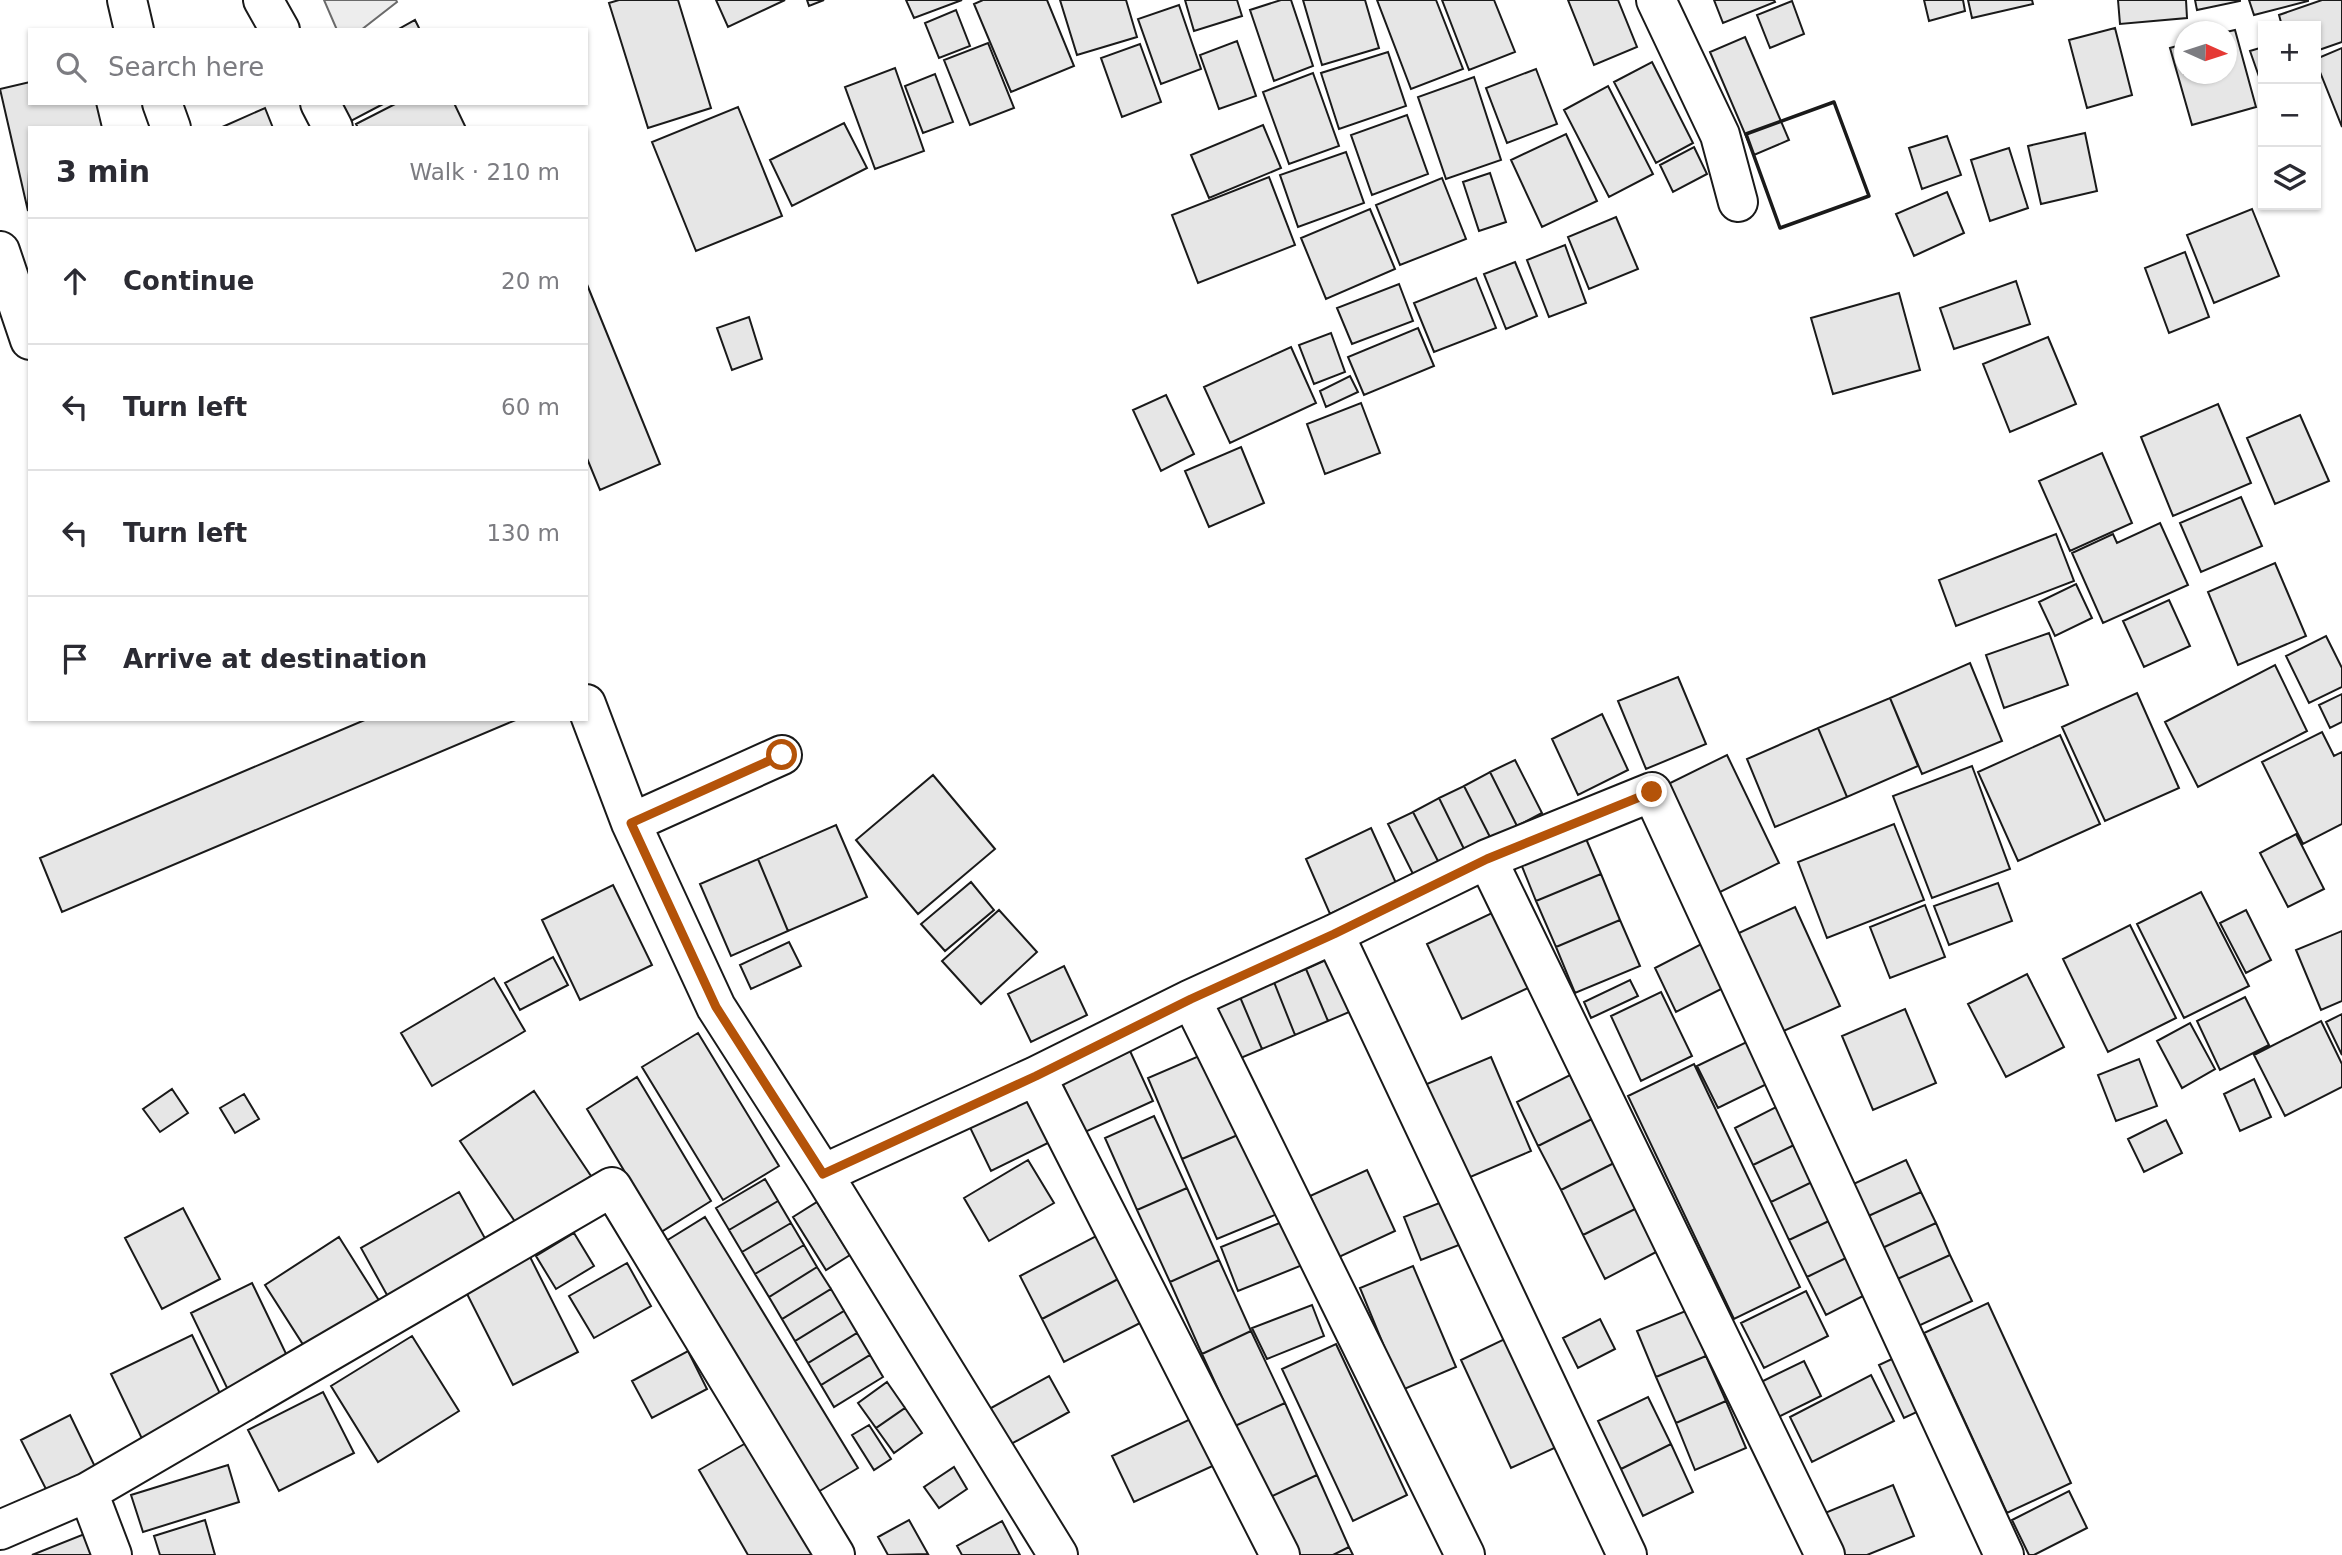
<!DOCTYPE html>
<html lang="en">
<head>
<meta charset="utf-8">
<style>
	:root { --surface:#fff; --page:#f2f2f3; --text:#2b2b33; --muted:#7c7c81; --line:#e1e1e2 }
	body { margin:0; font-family:"DejaVu Sans",sans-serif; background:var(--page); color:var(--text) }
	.controls { position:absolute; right:21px; top:21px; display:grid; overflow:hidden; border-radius:0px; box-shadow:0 2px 5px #0004 }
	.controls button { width:63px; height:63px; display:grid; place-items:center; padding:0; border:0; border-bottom:2px solid var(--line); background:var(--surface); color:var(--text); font:35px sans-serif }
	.compass { position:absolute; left:2174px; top:21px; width:63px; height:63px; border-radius:50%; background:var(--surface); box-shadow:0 2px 5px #0004; rotate:93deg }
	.stop { position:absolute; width:21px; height:21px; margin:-16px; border:5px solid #b45309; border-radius:50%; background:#fff }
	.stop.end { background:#b45309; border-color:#fff; box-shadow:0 2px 7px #0008 }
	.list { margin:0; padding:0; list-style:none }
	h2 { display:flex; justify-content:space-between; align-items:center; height:91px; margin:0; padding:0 28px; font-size:30px }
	h2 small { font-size:23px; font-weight:400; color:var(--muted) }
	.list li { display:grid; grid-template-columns:46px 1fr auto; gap:21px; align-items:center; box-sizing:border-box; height:126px; padding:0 28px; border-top:2px solid var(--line) }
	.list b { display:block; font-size:26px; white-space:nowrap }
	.list em { font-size:23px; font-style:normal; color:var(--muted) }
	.icon { flex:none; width:38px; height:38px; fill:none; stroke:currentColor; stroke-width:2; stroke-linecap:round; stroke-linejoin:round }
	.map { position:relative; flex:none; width:2342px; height:1555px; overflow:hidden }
	.search { position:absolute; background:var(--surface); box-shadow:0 2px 5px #0004; left:28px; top:28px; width:560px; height:77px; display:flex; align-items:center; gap:18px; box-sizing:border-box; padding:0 24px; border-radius:0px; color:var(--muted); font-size:26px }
	.panel { position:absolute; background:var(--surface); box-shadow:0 2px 5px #0004; left:28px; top:126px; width:560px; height:595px; border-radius:0px }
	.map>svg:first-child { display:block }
	.parking { fill:#ededed; stroke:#6a6a6a; stroke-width:2 }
	.building { fill:#e6e6e6; stroke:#1a1a1a; stroke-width:2 }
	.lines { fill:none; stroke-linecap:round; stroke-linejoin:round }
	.minor-casing { stroke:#1a1a1a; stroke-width:42 }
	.minor { stroke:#fff; stroke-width:38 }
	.wall { stroke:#1a1a1a; stroke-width:3.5 }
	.route { stroke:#b45309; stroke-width:9 }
</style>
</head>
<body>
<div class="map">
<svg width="2342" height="1555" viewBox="0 0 2342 1555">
	<rect width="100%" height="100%" fill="#fff"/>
	<path class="parking" d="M324 0H396L397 2 361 30H337Z"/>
	<path class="building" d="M619 0H678L711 108 648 128 609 3Z
		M716 0H785L728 27Z
		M807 0H824L809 6Z
		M906 0H962L914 18Z
		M983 0H1047L1074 66 1011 92 974 4Z
		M1060 0H1126L1137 37 1077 55Z
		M1185 0H1237L1242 16 1194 31Z
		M1281 0H1291L1313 66 1274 81 1250 10Z
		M1303 0H1365L1379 48 1322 65Z
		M1377 0H1436L1463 69 1411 89Z
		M1442 0H1494L1515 52 1469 70Z
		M1568 0H1618L1637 47 1594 65Z
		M1714 0H1774L1775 2 1723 23Z
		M1924 0H1963L1965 11 1929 21Z
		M1968 0H2032L2033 4 1972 18Z
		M2118 0H2186L2187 18 2120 24Z
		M2195 0H2240V1L2197 10Z
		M2249 0H2308V1L2254 15Z
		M2322 0H2342V42L2316 51V26H2282L2279 15Z
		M1792 1 1804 34 1770 48 1757 15Z
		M1179 5 1201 69 1161 84 1138 19Z
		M956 10 970 46 939 58 925 23Z
		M415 20 420 30H397Z
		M2115 28 2132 95 2087 108 2069 40Z
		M2235 30 2256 107 2192 125 2170 48 2184 44V74H2226V32Z
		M1745 37 1789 140 1754 155 1710 52Z
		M1237 41 1256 96 1219 109 1200 55Z
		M988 43 1014 108 970 125 944 60Z
		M1140 44 1161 102 1122 117 1101 58Z
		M2263 47V88L2250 51Z
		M2342 48V127L2316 62V59Z
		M1388 52 1406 106 1339 129 1321 73Z
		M1652 62 1693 143 1656 163 1614 82Z
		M895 68 924 151 875 169 845 87Z
		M1536 69 1557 124 1507 143 1486 88Z
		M1313 73 1339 146 1289 164 1263 92Z
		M935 74 953 122 923 133 905 86Z
		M1474 77 1501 160 1446 179 1418 97Z
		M30 82V103H96L102 128H30L28 211 0 89Z
		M1608 86 1653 174 1609 197 1564 110Z
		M342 103H385L351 121Z
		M397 103H454L466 128H358L356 124Z
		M738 107 782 216 696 251 652 142Z
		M265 108 273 128H220Z
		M1407 115 1428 174 1372 195 1351 135Z
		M844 123 867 168 792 206 770 160Z
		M1263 125 1281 168 1209 198 1191 155Z
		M2085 133 2097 191 2041 204 2028 146Z
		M1566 134 1597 201 1542 227 1511 160Z
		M1947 136 1961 175 1922 189 1909 148Z
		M1694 147 1707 174 1673 192 1660 165Z
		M2009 148 2028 208 1990 221 1971 160Z
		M1346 152 1364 203 1298 227 1280 175Z
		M1490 173 1506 222 1479 231 1463 182Z
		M1269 177 1295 245 1198 283 1172 215Z
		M1442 178 1466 239 1400 265 1376 205Z
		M1947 192 1964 233 1914 256 1896 214Z
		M1370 209 1395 269 1326 299 1301 238Z
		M2252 209 2279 276 2214 303 2187 235Z
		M1616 217 1638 269 1589 289 1568 237Z
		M1565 245 1586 303 1549 317 1527 260Z
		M2185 252 2209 317 2169 333 2145 268Z
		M1515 262 1537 316 1506 329 1484 274Z
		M1476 278 1496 328 1434 352 1414 303Z
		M2016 281 2030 324 1954 349 1940 308Z
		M586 282 660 464 600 490 586 456Z
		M1399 284 1413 321 1352 344 1337 308Z
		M1899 293 1920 370 1833 394 1811 318Z
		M749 317 762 359 732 370 717 328Z
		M1418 328 1434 366 1364 395 1348 357Z
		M1331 333 1345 372 1314 384 1299 345Z
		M2048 337 2076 404 2010 432 1983 364Z
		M1291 347 1316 403 1230 443 1204 387Z
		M1350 376 1358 392 1326 407 1320 391Z
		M1166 395 1194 454 1161 471 1133 410Z
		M1361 403 1380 453 1325 474 1307 424Z
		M2218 404 2251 483 2173 516 2141 437Z
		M2300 415 2329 481 2275 504 2247 438Z
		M1241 447 1264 503 1209 527 1185 471Z
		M2102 453 2132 523 2070 551 2039 481Z
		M2241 497 2262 546 2201 572 2180 523Z
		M2160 523 2188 585 2103 623 2072 553 2113 534 2117 543Z
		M2056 534 2074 581 1956 626 1939 580Z
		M2275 563 2306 636 2238 665 2208 592Z
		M2076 584 2092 618 2055 636 2039 602Z
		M2169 600 2190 646 2144 667 2123 621Z
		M2049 633 2068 685 2004 708 1986 655Z
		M2326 636 2342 668V687L2309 703 2286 656Z
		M1970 663 2002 741 1922 774 1890 698Z
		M2275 665 2307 731 2198 787 2165 722Z
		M1678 677 1706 744 1646 769 1618 701Z
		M2137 693 2179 788 2105 821 2062 727Z
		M2342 694V722L2330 728 2319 705Z
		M1890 698 1918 766 1847 797 1818 728Z
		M1602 714 1628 770 1578 795 1552 739Z
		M367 719H518L62 912 40 858Z
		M1818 728 1847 797 1775 827 1747 759Z
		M2322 732 2334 756 2342 752V824L2303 844 2262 762Z
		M2060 735 2100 824 2018 861 1978 772Z
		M1727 755 1779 863 1706 899 1654 791Z
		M1515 760 1542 813 1517 826 1490 772Z
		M1972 766 2010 869 1932 898 1893 796Z
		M1490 772 1517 826 1491 839 1464 786Z
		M933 775 995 849 918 914 856 840Z
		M1464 786 1491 839 1466 853 1439 798Z
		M1439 798 1466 853 1440 865 1413 812Z
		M1413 812 1440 865 1415 878 1388 824Z
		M1894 824 1924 900 1827 938 1798 862Z
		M836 825 867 897 788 931 758 859Z
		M1581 827 1601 874 1536 901 1517 854Z
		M1371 828 1396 883 1330 914 1306 859Z
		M2296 834 2324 889 2288 907 2260 853Z
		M758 859 788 931 731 956 700 884Z
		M1601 874 1620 920 1556 947 1536 901Z
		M971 882 994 910 945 951 921 924Z
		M1998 883 2012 921 1949 945 1934 906Z
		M613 885 652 965 580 1000 542 920Z
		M2201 892 2249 986 2184 1018 2137 924Z
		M1925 905 1945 957 1890 978 1870 927Z
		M1795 907 1840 1006 1770 1037 1726 939Z
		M999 910 1037 952 981 1004 942 961Z
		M2246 910 2271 960 2246 973 2220 923Z
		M1494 912 1530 987 1462 1019 1427 944Z
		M1620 920 1640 966 1575 993 1556 947Z
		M2130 925 2176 1018 2108 1052 2063 959Z
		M2342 931V1001L2321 1010 2296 950Z
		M1711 939 1733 983 1676 1012 1655 968Z
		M789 942 801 966 751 989 740 965Z
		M1339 954 1361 1007 1328 1021 1306 969Z
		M553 957 568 985 520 1010 505 983Z
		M1064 966 1087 1015 1031 1042 1008 994Z
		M1306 969 1328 1021 1295 1035 1274 982Z
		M2027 974 2064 1047 2006 1077 1968 1004Z
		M494 978 525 1031 432 1086 401 1033Z
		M1630 980 1638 996 1591 1018 1584 1002Z
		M1274 982 1295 1035 1262 1049 1240 997Z
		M1661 992 1692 1056 1641 1081 1611 1016Z
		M1240 997 1262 1049 1229 1063 1207 1011Z
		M2245 997 2269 1045 2220 1070 2197 1021Z
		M1905 1009 1936 1083 1873 1110 1842 1036Z
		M2342 1014V1055L2326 1022Z
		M2321 1021 2342 1064V1087L2285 1116 2254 1055Z
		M2190 1023 2215 1069 2182 1088 2157 1041Z
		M698 1033 779 1166 723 1200 642 1067Z
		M1757 1037 1777 1079 1718 1108 1697 1066Z
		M1213 1050 1247 1131 1182 1159 1148 1078Z
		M1130 1051 1153 1101 1085 1132 1062 1083Z
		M1491 1057 1531 1151 1461 1181 1422 1086Z
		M2139 1059 2157 1106 2116 1121 2098 1075Z
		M1694 1064 1800 1287 1734 1319 1628 1096Z
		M1570 1075 1592 1119 1538 1146 1517 1102Z
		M637 1077 711 1201 661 1232 587 1109Z
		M2254 1079 2271 1117 2240 1131 2224 1094Z
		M1028 1086 1054 1140 991 1171 965 1117Z
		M172 1089 188 1113 160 1132 143 1109Z
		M534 1091 591 1176 518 1226 460 1141Z
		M244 1094 259 1119 235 1133 220 1108Z
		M1776 1107 1794 1145 1753 1165 1735 1128Z
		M1154 1116 1187 1188 1137 1210 1105 1138Z
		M1592 1119 1614 1163 1561 1190 1538 1146Z
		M2166 1120 2182 1153 2144 1172 2128 1139Z
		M1247 1131 1282 1212 1217 1239 1182 1159Z
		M1794 1145 1812 1182 1771 1202 1753 1165Z
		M1028 1160 1054 1203 989 1241 964 1198Z
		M1906 1160 1921 1192 1864 1218 1849 1186Z
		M1614 1163 1637 1208 1583 1235 1561 1190Z
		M1367 1170 1395 1231 1339 1257 1310 1196Z
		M765 1179 778 1201 729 1230 716 1208Z
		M1812 1182 1831 1220 1789 1240 1771 1202Z
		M1187 1188 1219 1260 1170 1282 1137 1210Z
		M459 1192 491 1249 392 1304 361 1248Z
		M1921 1192 1936 1223 1878 1250 1864 1218Z
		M1452 1198 1469 1241 1421 1260 1404 1217Z
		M778 1201 791 1223 742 1252 729 1230Z
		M817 1202 850 1255 826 1270 793 1217Z
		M183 1208 220 1279 162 1309 125 1238Z
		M1637 1208 1658 1251 1605 1279 1583 1235Z
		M705 1217 858 1468 818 1492 666 1241Z
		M1287 1220 1305 1264 1238 1291 1221 1247Z
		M1831 1220 1848 1257 1807 1277 1789 1240Z
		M791 1223 804 1245 755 1274 742 1252Z
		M1936 1223 1950 1255 1893 1281 1878 1250Z
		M574 1233 594 1266 556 1289 536 1256Z
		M1100 1234 1122 1277 1042 1319 1020 1276Z
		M339 1237 385 1310 311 1357 265 1285Z
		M804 1245 817 1267 769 1297 755 1274Z
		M527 1251 578 1352 513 1385 462 1284Z
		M1950 1255 1972 1301 1914 1328 1893 1281Z
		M1848 1257 1867 1294 1826 1315 1807 1277Z
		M1219 1260 1251 1331 1202 1354 1170 1282Z
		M627 1263 651 1306 594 1338 569 1296Z
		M1413 1266 1456 1367 1402 1390 1360 1288Z
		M817 1267 831 1289 782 1319 769 1297Z
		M1122 1277 1144 1321 1064 1362 1042 1319Z
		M252 1283 290 1362 229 1392 191 1313Z
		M831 1289 844 1311 795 1341 782 1319Z
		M1806 1291 1828 1336 1764 1368 1741 1323Z
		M1988 1303 2071 1483 2007 1513 1924 1333Z
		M1312 1305 1324 1336 1267 1359 1252 1328Z
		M1688 1310 1706 1356 1656 1377 1637 1331Z
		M844 1311 857 1333 808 1363 795 1341Z
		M1600 1319 1615 1349 1578 1368 1563 1338Z
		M1251 1331 1285 1403 1235 1426 1202 1354Z
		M857 1333 870 1355 821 1385 808 1363Z
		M192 1335 226 1406 145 1445 111 1374Z
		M1513 1335 1563 1444 1511 1468 1461 1360Z
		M412 1336 459 1411 378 1462 331 1386Z
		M1336 1344 1407 1495 1353 1521 1282 1369Z
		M688 1351 707 1389 652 1418 632 1381Z
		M1909 1351 1934 1404 1904 1418 1879 1365Z
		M870 1355 883 1377 834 1407 821 1385Z
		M1706 1356 1726 1401 1676 1423 1656 1377Z
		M1804 1361 1821 1396 1776 1418 1759 1383Z
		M1871 1375 1894 1421 1812 1462 1790 1417Z
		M1049 1376 1069 1412 1002 1449 982 1413Z
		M887 1382 905 1408 876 1428 858 1403Z
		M323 1392 354 1453 279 1491 248 1430Z
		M1648 1397 1671 1444 1621 1469 1598 1421Z
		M1726 1401 1746 1448 1695 1470 1676 1423Z
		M1285 1403 1317 1475 1268 1498 1235 1426Z
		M905 1408 922 1433 894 1453 876 1428Z
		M70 1415 99 1475 51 1499 21 1440Z
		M1197 1416 1217 1464 1134 1502 1112 1456Z
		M869 1425 891 1459 874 1470 852 1435Z
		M753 1439 819 1555H748L699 1470Z
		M1671 1444 1693 1492 1643 1516 1621 1469Z
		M228 1465 239 1502 143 1532 131 1495Z
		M954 1467 967 1489 939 1508 924 1487Z
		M1317 1475 1349 1547 1333 1555H1293L1268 1498Z
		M1893 1485 1914 1536 1867 1555H1836L1820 1515Z
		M2069 1491 2087 1528 2034 1555H2029L2012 1520Z
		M205 1520 215 1555H160L154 1536Z
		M909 1520 928 1554 888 1555 878 1537Z
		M1002 1521 1020 1555H962L957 1546Z
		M92 1531 101 1555H32Z
		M1349 1547 1353 1555H1333Z"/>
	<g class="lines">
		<g class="minor-casing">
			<path id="minor" d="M127 0 134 30
				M263 0 280 30
				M1656 0 1720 135 1738 202
				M162 103 171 128
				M320 103 333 128
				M0 251 30 340
				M586 704 631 823 716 1007 823 1174 1058 1555
				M631 823 782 755
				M1487 859 1825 1555
				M1334 934 1627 1555
				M1191 999 1465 1555
				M1036 1076 1280 1555
				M823 1174 1036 1076 1191 999 1334 934 1487 859 1652 792 2004 1555
				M88 1492 112 1555
				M0 1530 88 1492 612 1187 835 1555"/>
		</g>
		<use href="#minor" class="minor"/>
		<path class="wall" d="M1834 102 1869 196 1780 228 1746 134Z"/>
	</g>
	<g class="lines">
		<path class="route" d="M782 755 631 823 716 1007 823 1174 1036 1076 1191 999 1334 934 1487 859 1652 792"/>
	</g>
</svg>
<div class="controls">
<button>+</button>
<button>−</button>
<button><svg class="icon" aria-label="layers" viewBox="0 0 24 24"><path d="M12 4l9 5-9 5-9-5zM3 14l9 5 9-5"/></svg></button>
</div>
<svg class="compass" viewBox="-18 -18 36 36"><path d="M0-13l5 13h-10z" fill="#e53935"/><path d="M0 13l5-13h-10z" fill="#7c7c81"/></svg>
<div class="stop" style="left:782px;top:755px"></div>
<div class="stop end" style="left:1652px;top:792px"></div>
<div class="search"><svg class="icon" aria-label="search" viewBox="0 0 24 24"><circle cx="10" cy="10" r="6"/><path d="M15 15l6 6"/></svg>Search here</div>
<section class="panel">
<h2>3 min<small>Walk · 210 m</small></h2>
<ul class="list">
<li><svg class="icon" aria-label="ahead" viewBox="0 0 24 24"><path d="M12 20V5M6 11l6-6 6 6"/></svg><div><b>Continue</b></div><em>20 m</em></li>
<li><svg class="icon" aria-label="left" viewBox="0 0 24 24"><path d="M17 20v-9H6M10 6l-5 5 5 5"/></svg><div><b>Turn left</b></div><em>60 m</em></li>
<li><svg class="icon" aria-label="left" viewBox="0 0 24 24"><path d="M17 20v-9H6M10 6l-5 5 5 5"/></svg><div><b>Turn left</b></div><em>130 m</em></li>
<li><svg class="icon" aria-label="arrive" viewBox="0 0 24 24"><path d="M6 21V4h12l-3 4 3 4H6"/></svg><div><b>Arrive at destination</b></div></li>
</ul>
</section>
</div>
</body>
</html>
